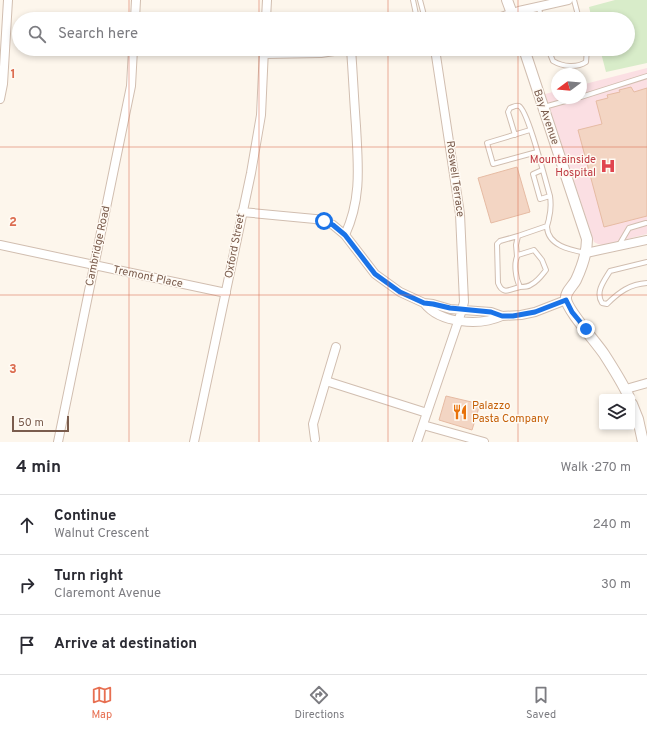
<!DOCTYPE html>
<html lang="en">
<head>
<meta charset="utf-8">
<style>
	:root { --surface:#fff; --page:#f7f7f7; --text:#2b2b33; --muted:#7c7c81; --line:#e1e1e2; --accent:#e76f51 }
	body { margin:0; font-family:Overpass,sans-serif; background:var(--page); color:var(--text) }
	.controls { position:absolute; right:12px; bottom:12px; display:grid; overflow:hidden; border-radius:4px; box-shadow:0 2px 6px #0003 }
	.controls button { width:36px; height:36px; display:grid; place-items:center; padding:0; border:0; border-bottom:1px solid var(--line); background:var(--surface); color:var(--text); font:20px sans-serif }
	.compass { position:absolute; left:551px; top:68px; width:36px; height:36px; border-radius:50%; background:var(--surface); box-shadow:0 2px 6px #0003; rotate:254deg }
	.scale { position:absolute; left:12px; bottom:10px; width:57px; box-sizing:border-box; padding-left:4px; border:2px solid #7a5c4d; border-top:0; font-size:11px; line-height:14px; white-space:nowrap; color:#7a5c4d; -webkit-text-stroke:3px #fffaf3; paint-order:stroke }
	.stop { position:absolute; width:12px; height:12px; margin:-9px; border:3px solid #1a73e8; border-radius:50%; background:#fff }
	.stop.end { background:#1a73e8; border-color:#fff; box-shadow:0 1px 4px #0008 }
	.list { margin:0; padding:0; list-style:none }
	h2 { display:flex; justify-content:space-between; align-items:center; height:52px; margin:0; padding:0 16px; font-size:17px }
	h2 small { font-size:13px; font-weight:400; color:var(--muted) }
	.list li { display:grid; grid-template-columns:26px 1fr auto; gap:12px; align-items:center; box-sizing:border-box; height:60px; padding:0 16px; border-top:1px solid var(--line) }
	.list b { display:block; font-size:15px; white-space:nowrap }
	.list p { margin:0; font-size:13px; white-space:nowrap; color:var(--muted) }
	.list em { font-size:13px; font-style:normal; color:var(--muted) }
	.icon { flex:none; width:22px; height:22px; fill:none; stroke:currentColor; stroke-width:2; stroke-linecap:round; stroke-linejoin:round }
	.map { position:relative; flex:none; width:647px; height:442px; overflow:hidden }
	.search { position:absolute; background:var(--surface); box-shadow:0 2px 6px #0003; left:12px; right:12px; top:12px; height:44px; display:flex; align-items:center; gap:10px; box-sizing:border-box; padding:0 14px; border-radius:22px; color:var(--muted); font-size:15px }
	.sheet { height:232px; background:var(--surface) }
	nav { display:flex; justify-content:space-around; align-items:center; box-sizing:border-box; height:56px; border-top:1px solid var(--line); background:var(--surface); font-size:11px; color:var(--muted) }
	nav a { display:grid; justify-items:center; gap:2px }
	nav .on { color:var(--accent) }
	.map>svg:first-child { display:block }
	.medical { fill:#fbdfe3 }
	.pitch { fill:#d8ecc9 }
	.building { fill:#f3d5c3; stroke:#e6bba3 }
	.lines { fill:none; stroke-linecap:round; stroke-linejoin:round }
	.service-casing { stroke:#d1beb0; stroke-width:6 }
	.minor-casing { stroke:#d1beb0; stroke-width:10 }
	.tertiary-casing { stroke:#d1beb0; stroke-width:12 }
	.service { stroke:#fff; stroke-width:4 }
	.minor { stroke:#fff; stroke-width:8 }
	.tertiary { stroke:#fff; stroke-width:10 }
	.route { stroke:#1a73e8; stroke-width:5 }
	.grid { fill:none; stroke:#dc6d51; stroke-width:1; stroke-opacity:0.55 }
	.labels { text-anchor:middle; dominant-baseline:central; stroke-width:3; stroke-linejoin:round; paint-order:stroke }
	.street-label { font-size:11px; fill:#7a5c4d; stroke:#fffaf3 }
	.health-label { font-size:11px; fill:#be3a42; stroke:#fffaf3; text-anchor:end }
	.food-label { font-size:11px; fill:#c56008; stroke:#fffaf3; text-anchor:start }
	.grid-label { font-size:13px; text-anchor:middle; font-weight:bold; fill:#dc6d51; stroke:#fffaf3; stroke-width:3; stroke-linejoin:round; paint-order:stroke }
</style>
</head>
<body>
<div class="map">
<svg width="647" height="442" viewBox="0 0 647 442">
	<rect width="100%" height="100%" fill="#fdf6ec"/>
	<path class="medical" d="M647 68V234L603 245 598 244 594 242 545 94 557 91V98H581V85Z"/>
	<path class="pitch" d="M615 0H647V63L606 72 600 49H628V19H592L589 7Z"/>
	<path class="building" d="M631 87 634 92 647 88V216L604 227 578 130 602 124 596 101 608 98 607 95 620 92 619 90Z
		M517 167 530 212 491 223 478 178Z
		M446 396 480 404 472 430 439 420Z"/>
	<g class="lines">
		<g class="service-casing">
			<path id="service" d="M413 0 417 19
				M420 0 425 19
				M574 0 579 19
				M539 7 541 19
				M548 49 553 61C563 67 577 68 586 62L587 49
				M581 97 647 76
				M544 107 576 98
				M530 130 487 143 493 164 537 152
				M515 135 508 112 510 108C513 107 516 105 519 106 528 110 546 183 550 196 551 203 551 210 549 218 549 221 547 224 547 227 548 246 571 250 586 253
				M542 170 533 174 540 199 550 196
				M518 236 500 241 497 244 498 283C503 296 510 289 520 287 525 287 528 287 532 284 538 281 542 275 546 270L542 260 534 250 518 255C513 263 516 279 520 287
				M619 245 629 228 646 223
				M517 256 516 245 518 236 547 226
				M647 262 610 271C604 281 595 292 602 303L607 304C619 292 630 284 647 283"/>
		</g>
		<g class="minor-casing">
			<path id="minor" d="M135 19 136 0
				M266 19 267 0
				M495 19 519 11 568 0
				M264 54 321 53 347 49
				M0 99 3 84 8 0
				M242 212 315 219 324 221 333 225 345 235 375 274 400 292 424 303 433 304 450 309 491 312 502 316 521 315 535 312 566 300
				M345 235C362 198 358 165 356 126 354 100 353 75 351 49
				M0 245 226 293
				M586 253 647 240
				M424 303C440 324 480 326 502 316
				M326 381 427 413
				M626 389 647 383
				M423 425 484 442
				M315 439 313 424 336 347
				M58 442 131 86 133 49
				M194 442 251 173 261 115 264 49
				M417 442 462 310 464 302 460 214 435 49"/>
		</g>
		<g class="tertiary-casing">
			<path id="tertiary" d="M507 0 514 19
				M524 49 587 239C587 253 582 267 576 280 573 286 565 292 566 299 567 310 596 342 604 354 613 368 622 382 629 397
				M632 404 638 419 643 442"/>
		</g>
		<use href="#service" class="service"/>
		<use href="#minor" class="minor"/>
		<use href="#tertiary" class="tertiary"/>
	</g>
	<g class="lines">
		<path class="route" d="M324 221 333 225 345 235 375 274 400 292 424 303 433 304 450 308 491 312 502 316H513L535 312 566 300 572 312 586 329"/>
	</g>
	<path class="grid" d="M129 0V19M259 0V19M388 0V19M518 0V19M129 49V442M259 49V442M388 49V442M518 49V442M0 147H647M0 295H647"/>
	<defs>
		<g id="hospital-bare" transform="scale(1.2)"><path d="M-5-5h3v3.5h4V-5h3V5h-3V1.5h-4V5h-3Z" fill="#e0444e" stroke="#fffaf3" stroke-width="2.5" paint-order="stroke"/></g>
		<g id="restaurant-bare" transform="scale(1.2)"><path d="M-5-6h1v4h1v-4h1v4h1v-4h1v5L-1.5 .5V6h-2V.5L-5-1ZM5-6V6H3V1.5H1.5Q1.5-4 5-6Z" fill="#e8710a" stroke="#fffaf3" stroke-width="2.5" paint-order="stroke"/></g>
	</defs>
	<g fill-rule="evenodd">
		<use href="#hospital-bare" x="608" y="166"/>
		<use href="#restaurant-bare" x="460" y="412"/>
	</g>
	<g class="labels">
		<g class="street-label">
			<text transform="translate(546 117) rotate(71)">Bay Avenue</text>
			<text transform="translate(455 179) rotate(82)">Roswell Terrace</text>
			<text transform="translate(98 246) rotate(-78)">Cambridge Road</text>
			<text transform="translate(235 246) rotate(-79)">Oxford Street</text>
			<text transform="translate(148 277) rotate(12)">Tremont Place</text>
		</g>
		<g class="health-label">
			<text x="596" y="160">Mountainside<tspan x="596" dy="13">Hospital</tspan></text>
		</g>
		<g class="food-label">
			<text x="472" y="406">Palazzo<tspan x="472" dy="13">Pasta Company</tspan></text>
		</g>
	</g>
	<g class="grid-label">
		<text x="13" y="78">1</text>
		<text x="13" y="226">2</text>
		<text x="13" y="373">3</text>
	</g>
</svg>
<div class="controls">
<button><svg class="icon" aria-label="layers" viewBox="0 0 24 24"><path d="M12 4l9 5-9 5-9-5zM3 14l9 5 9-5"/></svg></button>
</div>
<svg class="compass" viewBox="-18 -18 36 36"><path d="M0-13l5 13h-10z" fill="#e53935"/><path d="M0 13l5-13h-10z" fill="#7c7c81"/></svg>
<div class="scale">50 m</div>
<div class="stop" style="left:324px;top:221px"></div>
<div class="stop end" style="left:586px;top:329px"></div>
<div class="search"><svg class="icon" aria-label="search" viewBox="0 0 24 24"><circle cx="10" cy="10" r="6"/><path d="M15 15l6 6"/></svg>Search here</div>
</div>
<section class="sheet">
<h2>4 min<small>Walk · 270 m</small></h2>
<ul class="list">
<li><svg class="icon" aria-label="ahead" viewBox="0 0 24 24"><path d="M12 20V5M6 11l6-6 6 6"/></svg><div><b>Continue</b><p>Walnut Crescent</p></div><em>240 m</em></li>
<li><svg class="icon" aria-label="right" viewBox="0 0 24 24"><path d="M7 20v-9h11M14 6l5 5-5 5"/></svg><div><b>Turn right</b><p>Claremont Avenue</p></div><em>30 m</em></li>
<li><svg class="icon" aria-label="arrive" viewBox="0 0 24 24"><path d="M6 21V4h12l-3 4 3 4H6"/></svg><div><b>Arrive at destination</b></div></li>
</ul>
</section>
<nav>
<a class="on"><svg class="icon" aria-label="map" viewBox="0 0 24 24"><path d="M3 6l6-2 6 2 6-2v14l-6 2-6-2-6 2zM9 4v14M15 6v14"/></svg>Map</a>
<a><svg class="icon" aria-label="directions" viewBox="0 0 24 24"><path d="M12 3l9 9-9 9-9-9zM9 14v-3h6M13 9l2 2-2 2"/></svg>Directions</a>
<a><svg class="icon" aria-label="saved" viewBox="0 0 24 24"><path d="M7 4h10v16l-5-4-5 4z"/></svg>Saved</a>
</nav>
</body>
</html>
